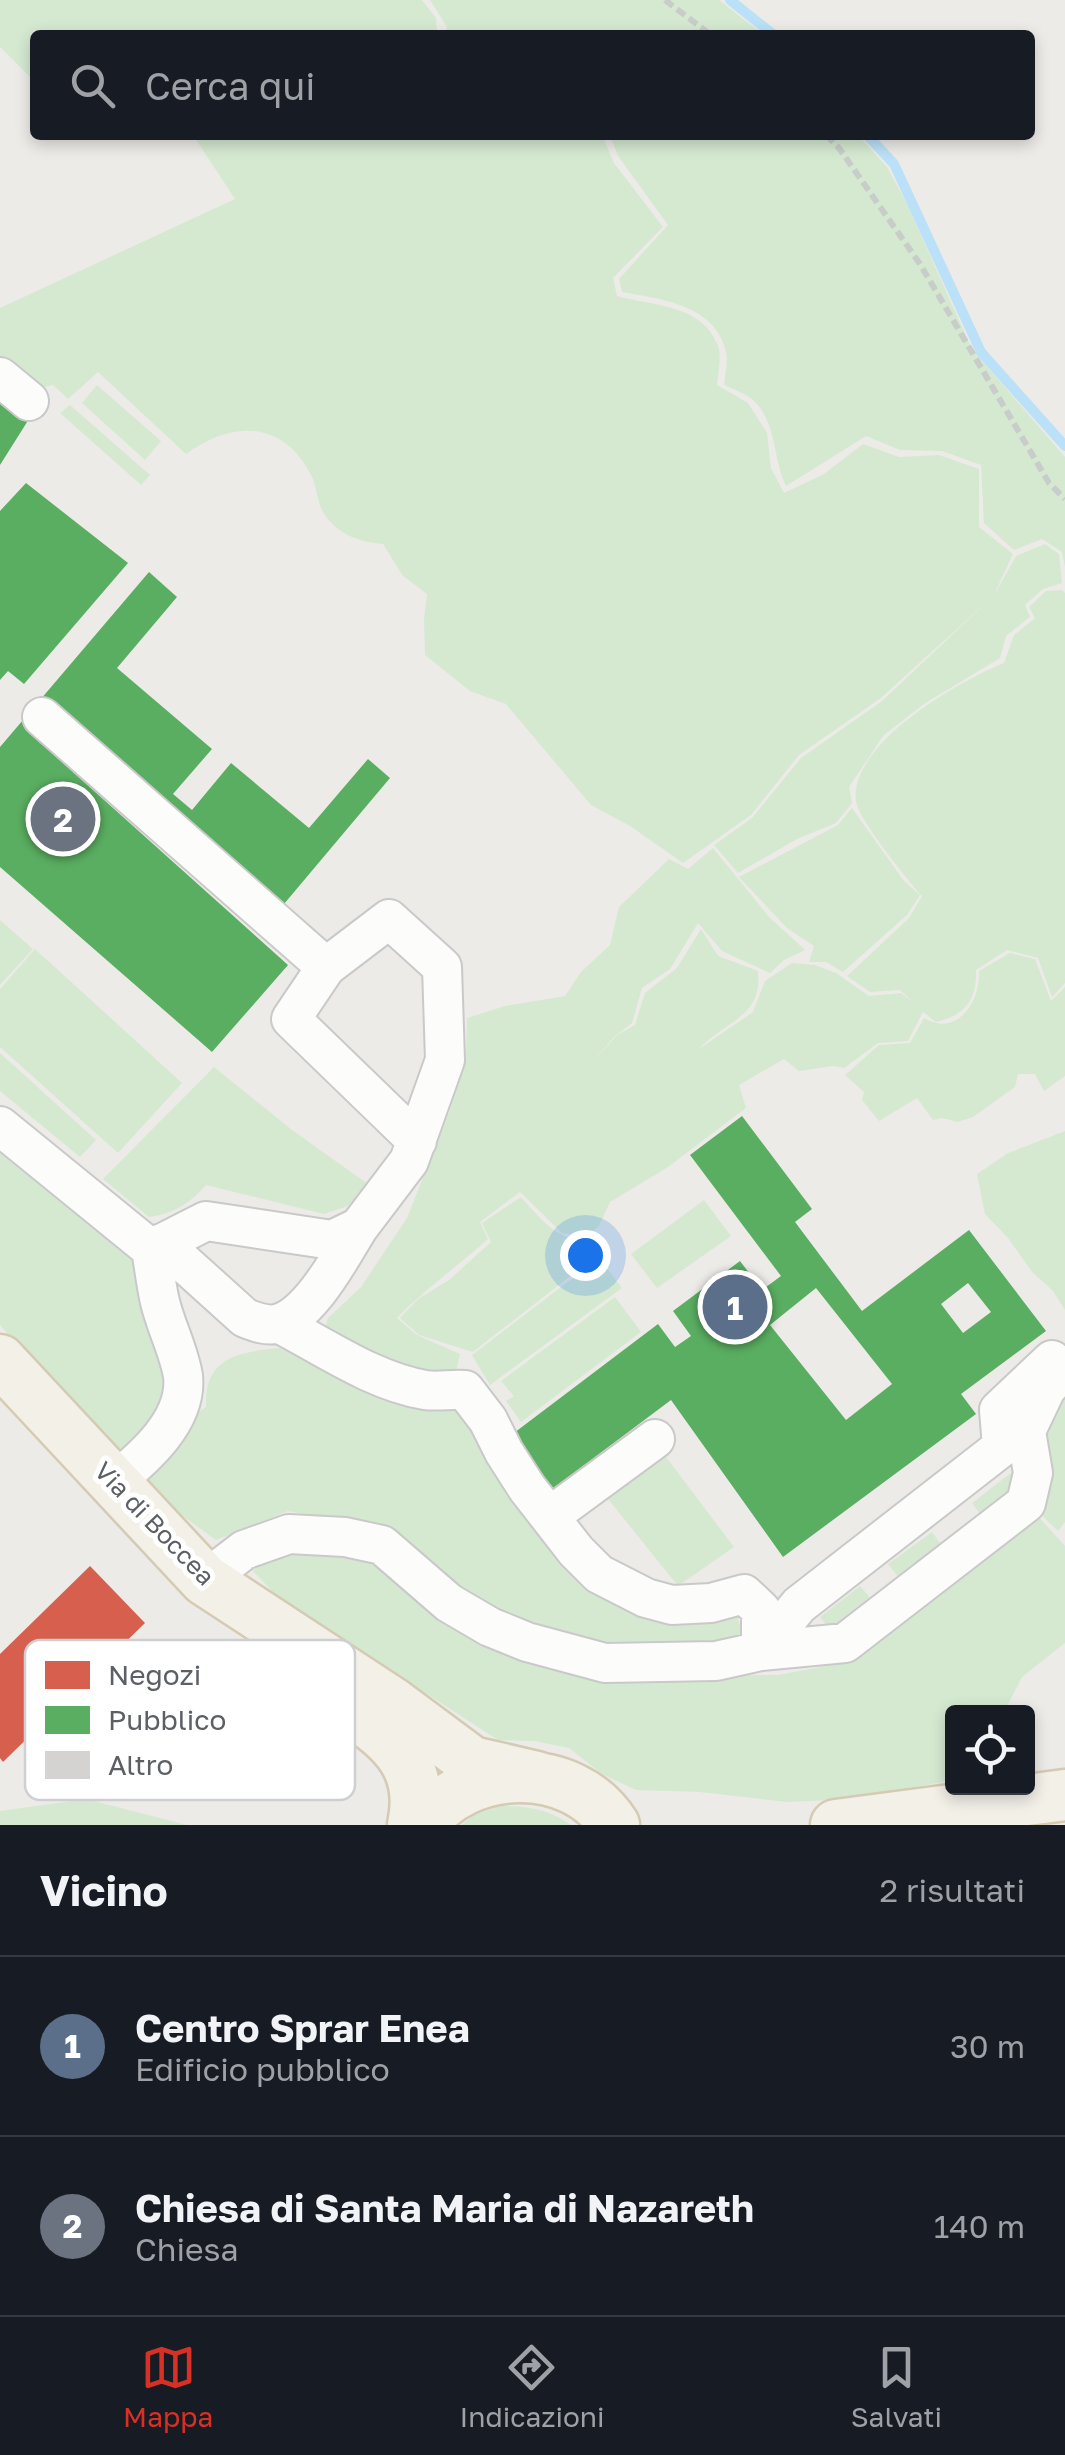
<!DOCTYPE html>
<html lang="it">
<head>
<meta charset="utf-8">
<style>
	:root { --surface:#171b24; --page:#20242c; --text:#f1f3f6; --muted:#9ea1a6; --line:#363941; --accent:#d93025 }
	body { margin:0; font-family:"Golos Text",sans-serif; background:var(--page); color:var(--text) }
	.controls { position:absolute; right:30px; bottom:30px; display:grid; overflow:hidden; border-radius:10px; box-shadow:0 5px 15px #0003 }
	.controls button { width:90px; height:90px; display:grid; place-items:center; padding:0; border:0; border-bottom:2px solid var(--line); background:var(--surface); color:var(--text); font:50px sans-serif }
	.you { position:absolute; left:585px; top:1255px; width:35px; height:35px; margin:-25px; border:8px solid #fff; border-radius:50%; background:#1a73e8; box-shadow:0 0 0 15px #1a73e833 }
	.badge { display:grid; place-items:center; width:65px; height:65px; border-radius:50%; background:var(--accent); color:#fff; font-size:32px; font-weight:700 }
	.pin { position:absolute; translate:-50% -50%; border:5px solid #fff; box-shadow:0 2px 10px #0006 }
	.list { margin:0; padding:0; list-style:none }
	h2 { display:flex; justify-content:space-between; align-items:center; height:130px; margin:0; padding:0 40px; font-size:42px }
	h2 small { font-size:32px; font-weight:400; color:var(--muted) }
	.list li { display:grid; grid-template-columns:65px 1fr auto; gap:30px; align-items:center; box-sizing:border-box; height:180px; padding:0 40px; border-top:2px solid var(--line) }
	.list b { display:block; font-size:38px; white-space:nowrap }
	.list p { margin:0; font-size:32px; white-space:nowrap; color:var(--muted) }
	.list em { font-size:32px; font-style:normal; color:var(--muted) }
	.icon { flex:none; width:55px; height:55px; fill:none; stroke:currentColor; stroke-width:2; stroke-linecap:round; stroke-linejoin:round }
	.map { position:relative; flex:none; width:1065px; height:1825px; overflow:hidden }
	.search { position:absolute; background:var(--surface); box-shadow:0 5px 15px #0003; left:30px; right:30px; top:30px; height:110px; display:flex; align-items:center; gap:25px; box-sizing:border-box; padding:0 35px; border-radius:10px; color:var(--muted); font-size:38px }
	.sheet { height:490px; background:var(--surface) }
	nav { display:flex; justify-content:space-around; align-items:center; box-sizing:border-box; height:140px; border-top:2px solid var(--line); background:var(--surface); font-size:28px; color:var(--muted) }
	nav a { display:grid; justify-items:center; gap:5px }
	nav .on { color:var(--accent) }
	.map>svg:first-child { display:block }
	.green { fill:#d5e9d1 }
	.shops { fill:#d6604d }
	.public { fill:#5aae61; fill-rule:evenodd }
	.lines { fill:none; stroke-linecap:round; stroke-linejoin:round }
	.stream { stroke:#bae1f8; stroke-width:10 }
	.minor-casing { stroke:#c9c9c9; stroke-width:42 }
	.major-casing { stroke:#d5cab3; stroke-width:55 }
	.path { stroke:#c8cdc9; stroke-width:6; stroke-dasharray:10 5; stroke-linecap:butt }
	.minor { stroke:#fcfcfb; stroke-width:38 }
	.major { stroke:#f3f0e8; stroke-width:50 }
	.labels { text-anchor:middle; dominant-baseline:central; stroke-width:10; stroke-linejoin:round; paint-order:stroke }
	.street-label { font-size:25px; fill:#5c6065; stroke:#fff }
	.key { fill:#fff; stroke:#cecfd1; stroke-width:2.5 }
	.key-label { font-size:28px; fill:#5c6065 }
</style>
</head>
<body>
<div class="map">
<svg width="1065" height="1825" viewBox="0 0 1065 1825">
	<rect width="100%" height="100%" fill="#ecebe7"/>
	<path class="green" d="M0 0H422L436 18 437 35H127L124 32 118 35H35L32 79 0 47Z
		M430 0H719L764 35H508L473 32 471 35H446L447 27Z
		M193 135H602L614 163 663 227 613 278 617 296C652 306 703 304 718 346 722 356 718 374 717 385L748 403 767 433 771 468 784 493 824 474 863 444 899 457 939 455 979 469V527L1013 554 993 597 1016 556 1045 544 1059 554 1062 583 1043 589 1025 605 1030 617 1006 636 1000 658 924 704 883 736 849 787 852 803 836 823 797 839 738 873 714 845 752 818 801 758 882 701 990 599 881 698 799 755 751 815 683 863 630 826 591 805 506 704 470 691 425 655 424 619 427 594 403 576 383 544C360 542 337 535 323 512 317 502 317 486 311 475 283 420 232 420 186 454L98 372 68 399 53 385 35 390 0 360V308L235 199Z
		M610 135H858L887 167 907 204 972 349 1065 457V567L1062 552 1042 539 1014 550 984 523 981 465 942 451 900 450 866 436 786 486C773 460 777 423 754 401 747 394 733 389 724 385 725 375 728 362 726 352 716 305 661 299 622 292L619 279 668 225 618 156Z
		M97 385 161 441 145 460 82 403Z
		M70 405 150 475 141 485 60 413Z
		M1062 590 1065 593V983L1052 997 1038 958 1007 950 976 970C977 999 966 1015 936 1022L923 1012 908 1041 878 1043 844 1068 833 1066 799 1071 784 1059 739 1085 746 1108 668 1167 610 1202 599 1226 586 1237 562 1233 520 1192 480 1222 488 1239C458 1266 425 1289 397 1318L417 1335 460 1354 454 1380 424 1382 323 1335 328 1318 361 1287 407 1218 450 1110 466 1056 467 1018 505 1006 565 996 581 972 610 945 619 907 669 859 688 869 713 848 769 917 805 950 784 960 770 973 722 951 698 923 670 969 642 988 632 1023 614 1037 591 1064 617 1035 635 1025 645 993 677 968 701 929 718 956 758 971C763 1017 725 1021 699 1049L753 1012 765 981 792 963 815 965 836 973 869 996 901 993 914 1003 900 990 870 992 847 976 909 918 922 896C908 881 857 817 856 801 849 744 959 681 1004 663L1014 635 1035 618 1029 607 1046 591Z
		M852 808 904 881 920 895 907 915 843 972 826 962H809L814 946 787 928 739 877 838 825Z
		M0 920 33 949 0 985Z
		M35 949 182 1083 118 1153 0 1047V989Z
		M1010 953 1035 959 1051 1001 1065 987V1076L1044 1091 1035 1074H1018L1015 1087 973 1117 958 1122 942 1118 933 1120 917 1098 879 1121 862 1100 864 1092 845 1075 879 1045 910 1043 924 1018C957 1038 981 1001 979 971Z
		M0 1053 96 1140 80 1157 0 1091Z
		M214 1067 292 1130 368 1184 348 1206 324 1214 206 1185C190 1204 172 1214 149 1217L103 1179Z
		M1065 1131V1310L1053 1291 1032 1272 1008 1238 985 1214 977 1174 1008 1153Z
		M0 1148 130 1246 170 1387 136 1449 109 1455 0 1325Z
		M521 1197C542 1220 555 1239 587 1241L596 1256 473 1352 419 1335 400 1318 418 1299 449 1280 491 1242 482 1223Z
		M704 1200 731 1236 657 1288 631 1254Z
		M599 1258 622 1288 490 1385 472 1355Z
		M615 1297 641 1332 521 1422 506 1401 514 1396 501 1381Z
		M277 1348 314 1350 459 1400 568 1571 596 1593 712 1609 737 1616 747 1645 635 1656 493 1625 389 1530 288 1511 216 1540 165 1503 145 1477 188 1419 206 1407C204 1358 236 1353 277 1348Z
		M1065 1385V1522L1058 1531 1034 1508 1038 1434Z
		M666 1457 734 1547 678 1586 608 1499Z
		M1016 1469 1026 1482 982 1517 972 1503Z
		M1037 1515 1065 1546V1643L1022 1677 1004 1712H952V1780L854 1799 787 1802 700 1792 636 1790 602 1774 569 1748 534 1741 498 1740 427 1694 377 1668 274 1593 253 1571 271 1552 355 1544 421 1596 709 1675H778L837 1664Z
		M932 1532 943 1547 900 1579 888 1564Z
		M860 1586 872 1600 832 1632 820 1617Z
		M86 1799 187 1825H0V1811Z
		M501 1806C528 1806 548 1809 571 1825H462L474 1815Z"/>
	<path class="shops" d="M90 1566 145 1623 3 1762 0 1758V1654Z"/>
	<path class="public" d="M0 392 29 419 0 465Z
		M26 483 128 563 24 684 8 671 0 680V511Z
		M149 572 177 597 117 668 212 749 173 794 192 810 231 763 309 828 368 759 390 778 284 904 49 700 25 729 288 965 212 1052 0 867V747Z
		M742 1116 812 1209 795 1222 862 1311 969 1230 1046 1331 961 1394 976 1414 783 1557 671 1400 543 1496 502 1442 658 1324 675 1347 691 1336 673 1311 740 1261 762 1290 781 1276 690 1155ZM968 1283 991 1312 963 1333 941 1304ZM816 1288 892 1384 846 1420 770 1325Z"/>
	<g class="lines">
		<path class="stream" d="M730 0 774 35
			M867 135 894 164 981 352 1065 446"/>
		<g class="minor-casing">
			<path id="minor" d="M0 377 29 401
				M42 717 326 967 389 919 442 967 445 1060 409 1161 359 1227 332 1240 206 1221 151 1249
				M326 967 291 1019 417 1141
				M0 1126 151 1249C154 1266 156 1285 160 1302 166 1327 179 1351 183 1376 188 1420 144 1458 114 1482
				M162 1243 245 1318C256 1322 265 1326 276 1324 310 1317 342 1254 359 1227
				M280 1324C326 1348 373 1381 425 1390 437 1392 452 1389 465 1390L488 1420 504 1452 527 1488 576 1551 599 1574 646 1598 672 1605 711 1603 744 1594 761 1610V1651
				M550 1516 655 1439
				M205 1580 244 1550 289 1534 345 1537 382 1545 449 1603 490 1627 527 1642 605 1663 716 1661 761 1651 845 1643 1026 1503 1033 1473 1026 1431 1046 1389 1065 1368
				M761 1651 799 1605 1002 1447 999 1410 1052 1360"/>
		</g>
		<g class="major-casing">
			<path id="major" d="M0 1360 205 1580 394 1704 472 1762 537 1777
				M352 1712C396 1740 425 1770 413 1825
				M422 1825C466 1763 572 1759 614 1825
				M836 1825 1065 1795"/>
		</g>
		<path class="path" d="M665 0 711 35
			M826 135 839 148 920 264 1049 483 1065 499"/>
		<use href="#minor" class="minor"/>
		<use href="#major" class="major"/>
	</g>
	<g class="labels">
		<g class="street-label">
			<text transform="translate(155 1523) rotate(46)">Via di Boccea</text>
		</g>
	</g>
	<rect x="25" y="1640" width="330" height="160" rx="15" class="key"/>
	<rect x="45" y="1661" width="45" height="28" fill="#d6604d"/>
	<rect x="45" y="1706" width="45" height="28" fill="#5aae61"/>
	<rect x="45" y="1751" width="45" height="28" fill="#d4d3d1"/>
	<g class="key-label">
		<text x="108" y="1685">Negozi</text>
		<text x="108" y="1730">Pubblico</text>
		<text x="108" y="1775">Altro</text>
	</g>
</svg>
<div class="controls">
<button><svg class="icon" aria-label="locate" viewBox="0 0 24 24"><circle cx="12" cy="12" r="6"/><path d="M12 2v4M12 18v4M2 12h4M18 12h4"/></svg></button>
</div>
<div class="you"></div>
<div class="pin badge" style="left:735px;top:1307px;background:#5c6f8a">1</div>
<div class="pin badge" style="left:63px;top:819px;background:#6b7280">2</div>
<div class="search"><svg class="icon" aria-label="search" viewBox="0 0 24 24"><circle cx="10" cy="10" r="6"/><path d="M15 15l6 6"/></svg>Cerca qui</div>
</div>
<section class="sheet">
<h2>Vicino<small>2 risultati</small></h2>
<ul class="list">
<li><span class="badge" style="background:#5c6f8a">1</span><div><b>Centro Sprar Enea</b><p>Edificio pubblico</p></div><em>30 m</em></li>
<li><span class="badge" style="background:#6b7280">2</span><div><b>Chiesa di Santa Maria di Nazareth</b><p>Chiesa</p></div><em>140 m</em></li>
</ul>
</section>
<nav>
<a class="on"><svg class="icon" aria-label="map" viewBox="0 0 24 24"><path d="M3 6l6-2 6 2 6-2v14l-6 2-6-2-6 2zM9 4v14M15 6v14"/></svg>Mappa</a>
<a><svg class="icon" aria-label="directions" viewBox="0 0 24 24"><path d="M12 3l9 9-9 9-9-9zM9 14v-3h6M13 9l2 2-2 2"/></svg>Indicazioni</a>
<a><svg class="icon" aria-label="saved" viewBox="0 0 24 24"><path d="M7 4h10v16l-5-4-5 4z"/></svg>Salvati</a>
</nav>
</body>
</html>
